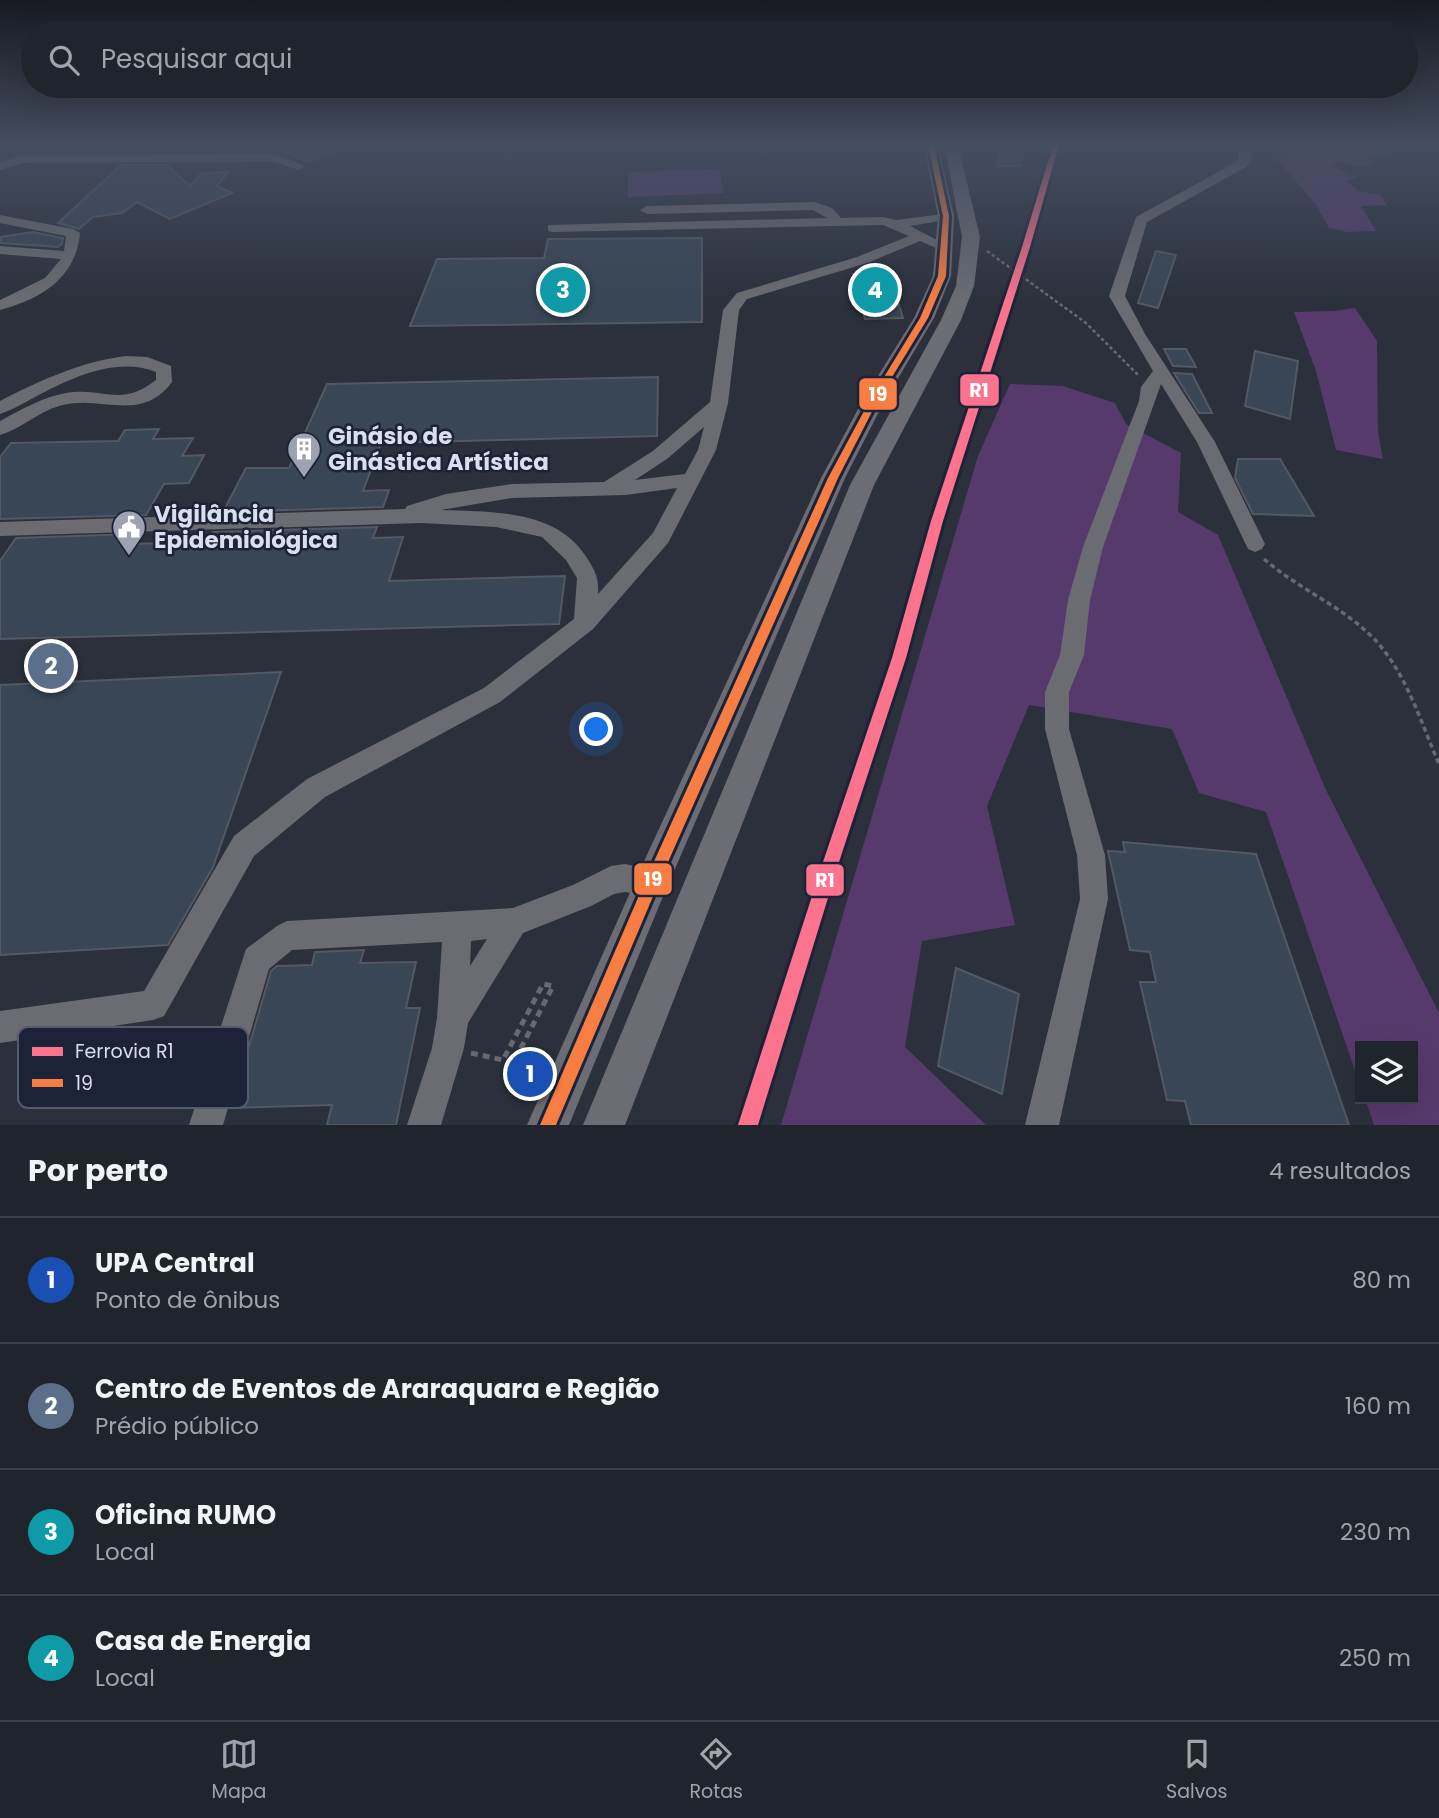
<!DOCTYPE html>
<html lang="pt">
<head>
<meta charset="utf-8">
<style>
	:root { --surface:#20242d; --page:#2d3039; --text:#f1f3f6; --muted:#a2a4aa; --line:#3d4149; --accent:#9da2b0 }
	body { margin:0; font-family:Poppins,sans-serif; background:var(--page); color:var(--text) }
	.controls { position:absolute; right:21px; bottom:21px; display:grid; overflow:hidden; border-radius:0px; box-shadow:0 7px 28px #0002 }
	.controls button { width:63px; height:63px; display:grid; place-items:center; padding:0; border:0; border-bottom:2px solid var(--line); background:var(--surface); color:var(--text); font:35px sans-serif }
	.you { position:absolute; left:597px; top:730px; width:24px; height:24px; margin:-18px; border:5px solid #fff; border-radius:50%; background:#1a73e8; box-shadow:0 0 0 10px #1a73e833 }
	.badge { display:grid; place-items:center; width:46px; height:46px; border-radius:50%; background:var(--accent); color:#fff; font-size:23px; font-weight:700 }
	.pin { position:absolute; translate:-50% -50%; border:4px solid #fff; box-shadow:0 2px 7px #0006 }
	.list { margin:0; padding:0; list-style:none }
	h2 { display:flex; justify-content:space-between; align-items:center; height:91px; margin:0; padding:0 28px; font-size:30px }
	h2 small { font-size:23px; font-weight:400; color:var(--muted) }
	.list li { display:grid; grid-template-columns:46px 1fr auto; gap:21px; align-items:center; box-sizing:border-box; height:126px; padding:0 28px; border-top:2px solid var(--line) }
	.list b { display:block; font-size:26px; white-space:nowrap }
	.list p { margin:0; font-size:23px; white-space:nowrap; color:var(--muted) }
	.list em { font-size:23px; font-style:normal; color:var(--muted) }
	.icon { flex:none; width:38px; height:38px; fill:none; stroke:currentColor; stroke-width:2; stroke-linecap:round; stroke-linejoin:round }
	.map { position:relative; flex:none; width:1439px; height:1125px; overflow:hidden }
	.search { position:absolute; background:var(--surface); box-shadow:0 7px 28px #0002; left:21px; right:21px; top:21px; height:77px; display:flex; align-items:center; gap:18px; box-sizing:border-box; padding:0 24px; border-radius:38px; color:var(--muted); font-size:26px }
	.sheet { height:595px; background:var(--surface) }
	nav { display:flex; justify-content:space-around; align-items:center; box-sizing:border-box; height:98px; border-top:2px solid var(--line); background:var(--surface); font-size:19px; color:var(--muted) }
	nav a { display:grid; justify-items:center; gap:4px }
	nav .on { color:var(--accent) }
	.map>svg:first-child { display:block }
	.green { fill:#573a6c }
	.building { fill:#384655; stroke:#525962; stroke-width:2 }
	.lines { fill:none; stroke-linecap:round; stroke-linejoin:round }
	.path-far2 { stroke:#68696f; stroke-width:2.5; stroke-dasharray:3.5 2.5; stroke-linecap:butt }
	.path-far1 { stroke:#68696f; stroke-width:3.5; stroke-dasharray:5 3.5; stroke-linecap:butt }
	.path { stroke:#68696f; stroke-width:5; stroke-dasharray:7 5; stroke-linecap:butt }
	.minor { fill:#6b6c71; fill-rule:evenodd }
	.major { fill:#6b6c74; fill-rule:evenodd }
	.bus-1-casing { stroke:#1c2338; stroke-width:6 }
	.bus-1 { fill:#f77d43; fill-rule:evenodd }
	.rail-1-casing { stroke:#1c2338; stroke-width:6 }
	.rail-1 { fill:#fc738d; fill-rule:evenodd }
	.labels { text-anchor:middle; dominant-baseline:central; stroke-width:5; stroke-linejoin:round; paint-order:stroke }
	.poi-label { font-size:23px; font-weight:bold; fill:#dadfee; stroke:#1c2338; text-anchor:start }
	.key { fill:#1c2338; stroke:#555b6f; stroke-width:2 }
	.key-label { font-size:19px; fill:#dadfee }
	.line-badge { stroke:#1c2338; stroke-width:2.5 }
	.badge-label { font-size:19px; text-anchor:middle; font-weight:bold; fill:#fff }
</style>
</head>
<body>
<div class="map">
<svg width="1439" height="1125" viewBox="0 0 1439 1125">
	<rect width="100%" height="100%" fill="#2b303c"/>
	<path class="green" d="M1306 145H1399L1405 149 1365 157 1376 163 1361 167 1340 161 1332 166 1357 177 1346 181 1358 191 1381 195 1387 205 1361 206 1376 231 1348 232 1329 228 1315 203 1277 160Z
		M719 169 724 193 628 197V172Z
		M1355 308 1377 341 1378 432 1383 459 1336 450 1316 371 1294 312 1334 311Z
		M1010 384 1063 386 1115 403 1126 424 1181 453 1178 512 1218 535 1326 790 1439 1013V1125H1374L1365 1099H1413V1046H1360V1085L1266 812 1199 793 1172 729 1029 705 987 806 1015 925 922 941 905 1047 986 1125H781L978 456Z"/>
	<path class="building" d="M268 145H348L308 162Z
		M1002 145H1024L1020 166H997Z
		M121 165H167L190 186 202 173 228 172 217 186 232 193 170 219 137 202 122 213 93 217 79 229 58 223Z
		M33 232 63 238 62 244 58 247 1 243 0 237Z
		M702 238V322L410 326 437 259 544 258 548 239Z
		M1156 251 1176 255 1158 308 1138 303Z
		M853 274H889L903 318 865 319Z
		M1164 349H1186L1196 367 1173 366Z
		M1255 351 1298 361 1290 419 1245 406Z
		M1174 373 1192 374 1212 413H1199Z
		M658 377 657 436 381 443 363 491 389 490 383 507 223 512 246 468H289L327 384Z
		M159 429 153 439 193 438 182 456 204 455 189 483 164 484 146 515 0 519V457L11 443 118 441 125 430Z
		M1238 459H1280L1314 516 1253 514 1235 478Z
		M377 527 373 538 403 537 389 581 565 576 559 624 0 639V561L16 538 134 534 129 544 208 542 213 532Z
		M281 672 213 867 168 945 0 955V685Z
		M1123 842 1256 854 1349 1125H1191L1185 1101 1167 1100 1140 982H1156L1150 952 1130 950 1108 851 1125 852Z
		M364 950 360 963 416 962 406 1008H420L396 1125H327L332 1105 231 1108 271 971 277 966 312 965 315 952Z
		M956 968 1019 994 1002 1094 938 1066Z"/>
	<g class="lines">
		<path class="path-far2" d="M987 251 1086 323 1138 375"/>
		<path class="path-far1" d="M1264 559C1296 587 1335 603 1366 631 1404 665 1419 718 1439 764"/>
		<path class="path" d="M471 1053 503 1060 543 984 553 986 509 1071 536 1086"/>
		<path class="minor" d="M1231 145H1244L1251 153 1252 159 1246 167 1147 222 1125 296 1145 334 1215 442 1265 544 1262 549 1255 552 1248 549 1197 442 1161 384 1103 547 1090 600 1084 655 1069 692V729L1105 855 1108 899 1059 1125H1025L1080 899 1077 855 1045 729V692L1060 655 1068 600 1083 547 1139 401 1141 387 1153 371 1109 296 1136 217 1238 161 1239 154Z
			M275 154 305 166 299 170 274 162 23 163 0 170V162L22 155Z
			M815 202 832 208 841 218 883 217 896 220 951 213V219L910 226 952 248 945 252 920 241 867 263 747 299 739 310 728 403 716 450 668 543 593 629 500 702 325 797 254 856 164 1016 153 1020 0 1043V1011L144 991 234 836 307 779 484 688 574 619 577 578 566 560 542 537 496 527 422 523 0 536V522L405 509 407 506 446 494 512 484 604 482 653 451 710 402 723 310 737 293 857 257 909 236 883 225 553 232 548 231V225L827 218 813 210 647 214 640 210 647 206ZM704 427 698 450 685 474 635 480 667 459ZM677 488 653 533 598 594C599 576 594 569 585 555 554 509 490 512 441 510L512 498 626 495Z
			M0 215 73 229 80 233C76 278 41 299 0 310V300L45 278 61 259 0 254V246L64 251 66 236 0 223Z
			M126 356 147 357 171 366 172 382C140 425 100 393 59 406 38 412 21 429 0 435V421C21 410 42 397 66 393 105 387 120 408 156 380V372C116 356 71 378 35 397 24 403 12 410 0 414V401C41 380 80 362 126 356Z
			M625 864 662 872 666 882 662 892 652 896 625 892 614 894 591 906 523 933 468 1023 464 1048 441 1125H407L432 1048 437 1018 442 942 292 950 269 969 223 1125H189L246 949 277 926 287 921 513 908 573 885 611 866ZM487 939 470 966 471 941Z"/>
		<path class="major" d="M924 145H938L954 216 951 276 934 318 885 400 845 478 664 894 569 1125H527L640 870 821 478 863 400 914 318 933 276 938 216Z
			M944 145H958L980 237 974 286 961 320 874 485 625 1125H583L850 485 941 320 956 286 962 237Z"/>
		<g class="bus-1-casing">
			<path id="bus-1" d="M928 145H934L949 216 946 276 928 318 878 400 838 478 657 887 556 1125H540L647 877 828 478 870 400 920 318 938 276 943 216Z"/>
		</g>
		<use href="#bus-1" class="bus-1"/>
		<g class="rail-1-casing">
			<path id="rail-1" d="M1053 145H1059L1030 247 943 521 906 658 840 859 758 1125H738L824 859 892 658 931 521 1022 247Z"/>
		</g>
		<use href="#rail-1" class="rail-1"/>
	</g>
	<linearGradient id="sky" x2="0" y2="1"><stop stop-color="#181a21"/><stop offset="0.48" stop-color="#444e61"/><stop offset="1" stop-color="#444e61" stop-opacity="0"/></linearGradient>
	<rect width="1439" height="303" fill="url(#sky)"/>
	<defs>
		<g id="building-pin" transform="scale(1.75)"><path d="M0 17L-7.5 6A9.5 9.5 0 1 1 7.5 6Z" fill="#9da2b0" stroke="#1c2338"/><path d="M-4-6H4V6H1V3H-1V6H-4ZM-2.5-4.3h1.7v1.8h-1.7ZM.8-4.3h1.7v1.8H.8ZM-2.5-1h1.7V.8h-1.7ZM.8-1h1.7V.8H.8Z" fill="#fff"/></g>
		<g id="civic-pin" transform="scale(1.75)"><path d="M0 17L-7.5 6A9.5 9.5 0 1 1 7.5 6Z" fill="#9da2b0" stroke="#1c2338"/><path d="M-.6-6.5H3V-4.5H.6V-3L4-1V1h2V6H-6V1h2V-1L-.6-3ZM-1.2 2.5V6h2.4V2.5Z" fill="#fff"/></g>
	</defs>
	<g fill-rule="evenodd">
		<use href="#building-pin" x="304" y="449"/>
		<use href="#civic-pin" x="129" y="527"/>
	</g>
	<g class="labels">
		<g class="poi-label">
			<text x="328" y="436">Ginásio de<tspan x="328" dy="26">Ginástica Artística</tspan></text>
			<text x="154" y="514">Vigilância<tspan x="154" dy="26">Epidemiológica</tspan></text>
		</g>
	</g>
	<rect x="18" y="1027" width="230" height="81" rx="10" class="key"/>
	<rect x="32" y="1047" width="31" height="9" fill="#fc738d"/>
	<rect x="32" y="1079" width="31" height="8" fill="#f77d43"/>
	<g class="key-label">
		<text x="75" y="1058">Ferrovia R1</text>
		<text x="75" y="1090">19</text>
	</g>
	<g class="line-badge">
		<rect x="959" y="373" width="41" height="34" rx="7" fill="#fc738d"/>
		<rect x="858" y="377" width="40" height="34" rx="7" fill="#f77d43"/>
		<rect x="633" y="862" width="40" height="34" rx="7" fill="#f77d43"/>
		<rect x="805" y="863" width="40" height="34" rx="7" fill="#fc738d"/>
	</g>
	<g class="badge-label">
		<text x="979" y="397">R1</text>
		<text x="878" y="401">19</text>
		<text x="653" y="886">19</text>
		<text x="825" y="887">R1</text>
	</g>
</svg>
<div class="controls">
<button><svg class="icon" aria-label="layers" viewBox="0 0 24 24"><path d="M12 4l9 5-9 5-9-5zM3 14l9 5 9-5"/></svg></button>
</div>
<div class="you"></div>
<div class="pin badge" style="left:530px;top:1074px;background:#1a4fb4">1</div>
<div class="pin badge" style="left:51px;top:666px;background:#5c6f8a">2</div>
<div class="pin badge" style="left:563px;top:290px;background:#0f9aa8">3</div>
<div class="pin badge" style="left:875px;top:290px;background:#0f9aa8">4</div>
<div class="search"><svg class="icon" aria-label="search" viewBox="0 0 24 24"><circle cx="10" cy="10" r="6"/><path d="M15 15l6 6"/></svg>Pesquisar aqui</div>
</div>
<section class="sheet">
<h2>Por perto<small>4 resultados</small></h2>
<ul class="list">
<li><span class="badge" style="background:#1a4fb4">1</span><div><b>UPA Central</b><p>Ponto de ônibus</p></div><em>80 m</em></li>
<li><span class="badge" style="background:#5c6f8a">2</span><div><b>Centro de Eventos de Araraquara e Região</b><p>Prédio público</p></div><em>160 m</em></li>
<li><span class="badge" style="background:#0f9aa8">3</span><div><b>Oficina RUMO</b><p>Local</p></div><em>230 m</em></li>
<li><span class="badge" style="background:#0f9aa8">4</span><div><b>Casa de Energia</b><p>Local</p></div><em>250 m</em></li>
</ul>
</section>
<nav>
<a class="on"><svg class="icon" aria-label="map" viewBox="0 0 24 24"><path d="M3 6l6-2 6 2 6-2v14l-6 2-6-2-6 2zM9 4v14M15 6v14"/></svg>Mapa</a>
<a><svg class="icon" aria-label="directions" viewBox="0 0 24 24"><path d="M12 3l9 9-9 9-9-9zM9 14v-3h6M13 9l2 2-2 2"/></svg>Rotas</a>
<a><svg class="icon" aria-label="saved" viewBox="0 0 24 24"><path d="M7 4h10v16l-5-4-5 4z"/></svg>Salvos</a>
</nav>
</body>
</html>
